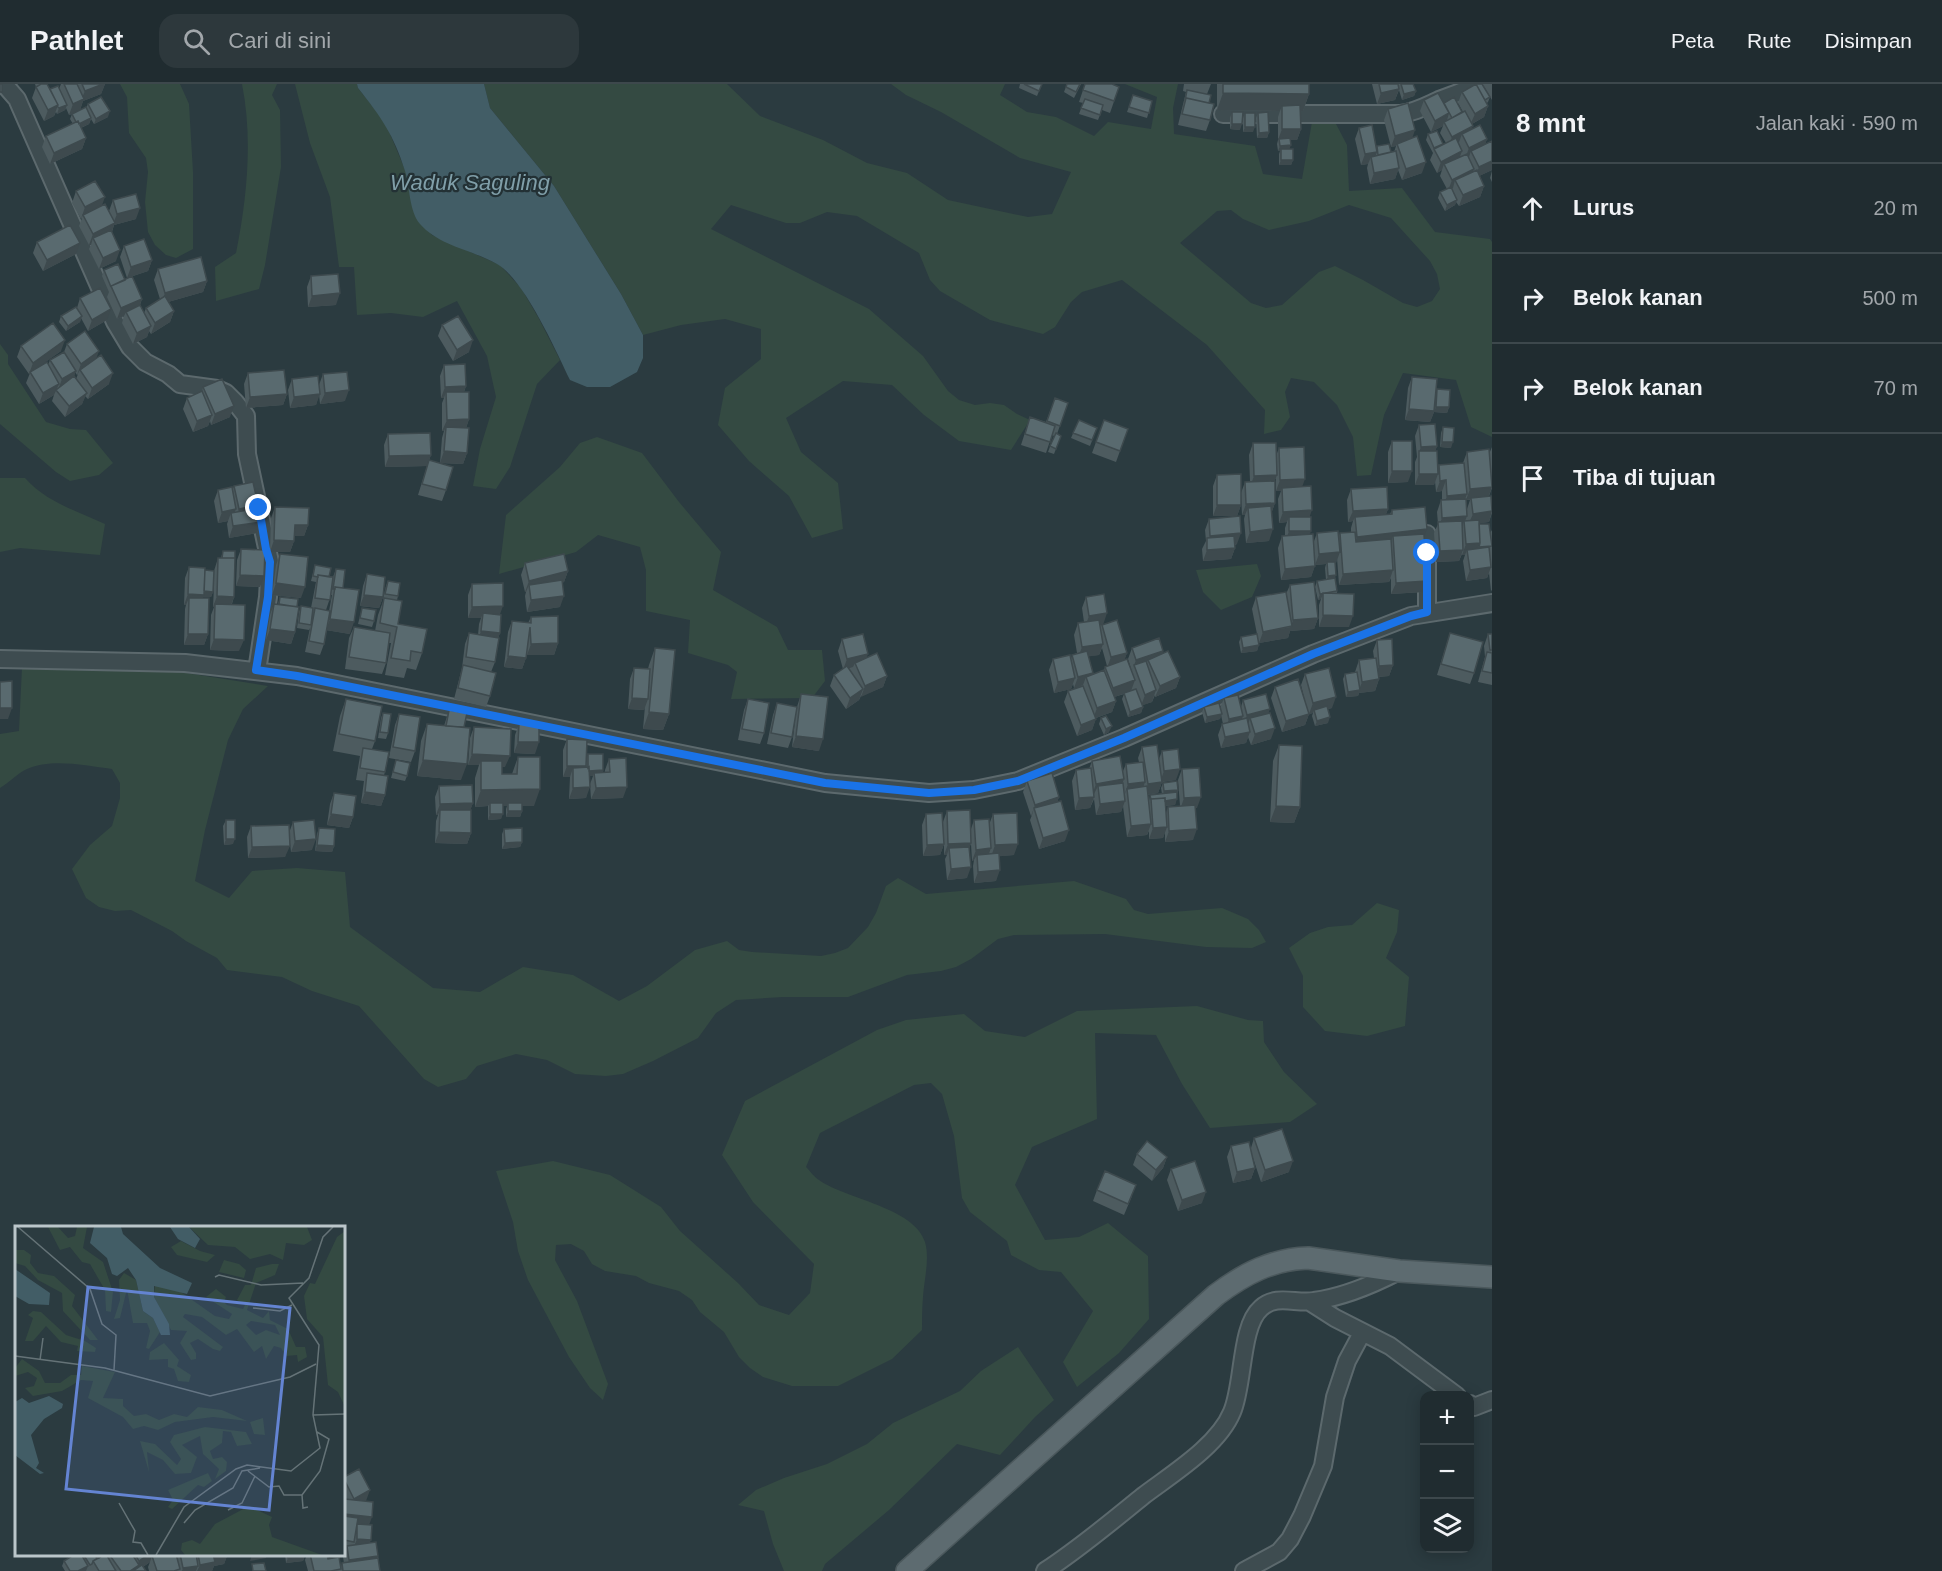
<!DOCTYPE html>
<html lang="id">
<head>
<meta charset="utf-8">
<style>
	:root { --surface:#202c30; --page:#2d383c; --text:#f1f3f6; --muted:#a2a7ab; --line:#3d484c }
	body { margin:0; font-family:Helvetica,sans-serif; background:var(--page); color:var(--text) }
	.controls { position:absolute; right:18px; bottom:18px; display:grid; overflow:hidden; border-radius:12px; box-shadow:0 3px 15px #0003 }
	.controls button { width:54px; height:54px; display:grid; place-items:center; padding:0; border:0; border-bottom:2px solid var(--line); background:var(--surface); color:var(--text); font:30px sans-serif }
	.stop { position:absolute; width:18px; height:18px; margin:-14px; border:4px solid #1a73e8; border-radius:50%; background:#fff }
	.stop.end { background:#1a73e8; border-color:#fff; box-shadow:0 2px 6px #0008 }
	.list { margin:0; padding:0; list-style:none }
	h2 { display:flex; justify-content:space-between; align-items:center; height:78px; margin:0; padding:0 24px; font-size:26px }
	h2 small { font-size:20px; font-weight:400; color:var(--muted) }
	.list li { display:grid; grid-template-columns:39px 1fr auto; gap:18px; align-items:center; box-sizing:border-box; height:90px; padding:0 24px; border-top:2px solid var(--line) }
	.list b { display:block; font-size:22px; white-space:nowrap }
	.list em { font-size:20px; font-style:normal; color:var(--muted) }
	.icon { flex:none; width:33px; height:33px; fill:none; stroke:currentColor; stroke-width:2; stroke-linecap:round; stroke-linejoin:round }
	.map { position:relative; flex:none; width:1492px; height:1487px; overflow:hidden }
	header { display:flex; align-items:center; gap:36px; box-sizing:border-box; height:84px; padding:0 30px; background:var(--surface); border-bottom:2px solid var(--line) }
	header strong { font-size:28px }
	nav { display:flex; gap:33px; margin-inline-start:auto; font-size:21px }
	.search { width:420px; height:54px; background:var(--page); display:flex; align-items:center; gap:15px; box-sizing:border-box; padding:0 21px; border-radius:18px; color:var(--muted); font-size:22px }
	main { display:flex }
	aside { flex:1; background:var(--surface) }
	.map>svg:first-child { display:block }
	.green { fill:#344a42; fill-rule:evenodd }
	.water { fill:#425d66 }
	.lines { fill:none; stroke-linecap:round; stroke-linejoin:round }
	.minor-casing { stroke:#5c696d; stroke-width:20 }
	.major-casing { stroke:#4b585c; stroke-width:24 }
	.minor { stroke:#3e4c50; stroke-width:16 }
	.major { stroke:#5d6b70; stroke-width:21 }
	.wall { fill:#4d5b5f; fill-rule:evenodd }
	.shaded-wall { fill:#3e4a4e }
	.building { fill:#596a6f; stroke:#3e4a4e; stroke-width:1.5 }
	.route { stroke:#1a73e8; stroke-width:8 }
	.labels { text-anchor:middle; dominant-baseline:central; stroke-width:4.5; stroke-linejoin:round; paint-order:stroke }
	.water-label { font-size:22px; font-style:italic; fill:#809fa9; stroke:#233135 }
	.inset-road { fill:none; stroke:#657377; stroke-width:1.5 }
	.view { fill:#6484d2; fill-opacity:0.15; stroke:#6484d2; stroke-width:3 }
	.inset-edge { fill:none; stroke:#bbc6ca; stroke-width:3 }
</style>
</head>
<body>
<header>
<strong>Pathlet</strong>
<div class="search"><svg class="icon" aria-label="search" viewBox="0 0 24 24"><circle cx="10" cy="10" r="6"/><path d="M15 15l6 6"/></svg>Cari di sini</div>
<nav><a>Peta</a><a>Rute</a><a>Disimpan</a></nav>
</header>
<main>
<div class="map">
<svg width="1492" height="1487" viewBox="0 0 1492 1487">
	<rect width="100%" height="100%" fill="#2b3b40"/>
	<path class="green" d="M120 0H180L189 20 193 88V165L176 174 166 171 155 161 148 148 145 118 148 88 146 74 129 49 127 13Z
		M242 0H277L272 11 280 26 281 83 265 181 259 205 216 217 215 183 236 169C247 114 253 55 242 0Z
		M295 0H357L358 4 385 38 406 88 413 123 432 151 500 181 521 204 538 233 560 276 537 300 510 383 496 405 473 402 480 365 496 313 487 272 457 217 423 233 391 229 357 231 354 183H339L330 113 310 59Z
		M484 0H727L760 32 823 56 867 79 907 89 948 116 1028 133 1052 130 1071 88 1020 74 941 28 906 11 891 0H1005L1000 11 1027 28 1056 33 1094 52 1108 38 1151 45 1157 13 1125 0H1178L1173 24 1174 50 1255 62 1263 90 1302 95 1312 38 1336 40 1347 61 1349 107 1402 104 1435 148 1490 155 1492 158V353L1471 343 1456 296 1403 289 1384 331 1371 391 1357 392 1353 353 1337 321 1314 298 1291 294 1285 308 1290 333 1281 346 1264 350 1265 326 1207 261 1122 196 1082 208 1071 218 1055 243 1043 250 990 236 940 207 930 196 919 169 857 132 827 128 800 139H786L731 121 711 145 869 225 923 272 948 307 959 316 975 321 990 319 1004 321 1017 330 1030 336 1011 366 959 357 924 331 892 301 843 297 786 334 801 368 838 399 843 445 812 454 789 412 749 377 718 341 725 304 761 275V245L725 235 681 241 643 251 621 210 554 102 490 24ZM1349 121 1391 134 1430 177 1437 190 1440 205 1432 217 1417 223 1403 219 1363 196 1335 182 1319 188 1282 221 1266 224 1251 219 1180 159 1217 127 1231 126 1243 135 1269 146 1309 137Z
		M0 260 8 271V280L46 338 70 345 86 346 113 379 99 391 70 397 56 388 0 340Z
		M597 353 642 369 679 418 721 468 713 506 777 543 788 566H822L825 597 812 614 731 615 737 588 728 581 688 569 690 536 646 527V486L640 463 598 451 576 468 499 490 506 431 560 383 580 359Z
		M0 394H25C46 418 77 427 105 440L100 471 20 464 0 468Z
		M1257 480 1261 492 1252 513 1221 526 1203 508 1196 486Z
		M22 583 161 585 268 602 243 625 228 656 205 746 195 797 229 814 252 787 297 784 345 788 350 843 433 904 480 908 523 883 573 891 619 917 647 902 695 866 727 857 739 866 752 868 821 872 835 869 848 864 868 843 876 829 886 802 898 794 926 810 1074 797 1126 815 1134 826 1148 830 1222 824 1248 835 1259 846 1266 858 1252 864 1206 863 1105 850 1014 851 998 855 971 875 956 883 941 887 907 891 848 913H783L736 916 716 929 698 954 653 977 623 990 606 992 575 990 547 976 516 970 477 982 466 995 438 1003 424 995 359 922 312 907 282 893 227 886 217 874 186 857 172 847 131 826 115 827 99 823 86 814 72 785 90 761 112 742 120 714V699L112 685C85 682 53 674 27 685 19 688 9 699 0 704V650L19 647Z
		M1377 819 1399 826 1397 848 1386 874 1409 893 1405 942 1367 952 1325 947 1303 923V892L1289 864 1310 849 1328 843 1352 841Z
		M1197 922 1248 936 1263 937 1264 958 1284 988 1317 1020 1290 1038 1210 1044 1182 1000 1156 951 1095 949 1097 1035 1032 1063 1015 1101 1045 1156 1079 1153 1108 1139 1148 1172 1149 1235 1119 1269 1077 1303 1063 1278 1093 1227 1061 1188 1039 1186 1011 1171 1007 1157 970 1128 962 1114 954 1052 942 1010 931 999 914 1001 820 1049 806 1083C810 1087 814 1093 819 1096 845 1115 914 1123 925 1158 930 1175 924 1196 923 1213 922 1224 922 1235 922 1246L892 1275 838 1302H792L763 1293 750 1284 739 1273 724 1248 700 1228 692 1216 679 1207 649 1199 636 1192 605 1187 592 1180 584 1167 571 1160 556 1161 555 1176 577 1217 608 1300 603 1316 590 1304 569 1273 528 1196 518 1167 513 1138 496 1087 553 1077 610 1091 661 1123 680 1147 738 1199 759 1221 789 1231 810 1209 814 1180 753 1118 722 1071 745 1017 877 946 906 936 964 930 985 947 1025 953 1077 927Z
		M1018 1263 1054 1316 1035 1333 1000 1371 957 1360 889 1426 825 1480 822 1487H784L773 1460 764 1427 738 1421 756 1406 784 1394 827 1380 867 1360 893 1339 960 1307 981 1287Z"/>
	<path class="water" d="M357 0H484L490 24 554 102 621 210 643 251V274L637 288 610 303H587L570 296C556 267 524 195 497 180 473 166 439 162 420 140 409 127 410 103 405 87 394 51 381 33 358 4Z"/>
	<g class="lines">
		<g class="minor-casing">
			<path id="minor" d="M4 0 17 15 115 238 130 263 145 278 168 290 180 300 217 305 226 309 235 318 246 332 247 370 270 478 268 513 257 587
				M1223 30H1401C1415 28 1424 23 1437 17 1450 11 1463 9 1476 0
				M1427 450V528
				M0 575 185 579 297 592 825 699 929 709 974 706 1018 697 1124 654 1313 570 1411 532 1492 519
				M1310 1218 1335 1234 1390 1262 1457 1312
				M1470 1320 1474 1323 1492 1316
				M1045 1487C1079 1465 1111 1438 1143 1412 1172 1390 1218 1362 1232 1328 1244 1301 1240 1242 1261 1224 1276 1210 1296 1220 1314 1217 1344 1213 1372 1201 1399 1187
				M1244 1487 1279 1468 1290 1455 1302 1432 1323 1382 1335 1313 1347 1277 1362 1249"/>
		</g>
		<g class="major-casing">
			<path id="major" d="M907 1487 1216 1211C1244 1190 1272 1175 1308 1174L1399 1187 1492 1193"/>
		</g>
		<use href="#minor" class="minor"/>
		<use href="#major" class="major"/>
	</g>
	<path class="wall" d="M35 0H47L50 5H59L61 0H105L101 10 83 17 80 26 86 24 88 20 108 33 94 40 91 35 89 40 81 44 86 54 82 65 50 80 42 63 46 52 73 40 70 35 72 30 69 31 66 24 65 26 57 30 56 28 54 32 44 37 32 14 36 3Z
		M1020 0H1042L1037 12 1019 4Z
		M1067 0H1081L1074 14 1064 8Z
		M1085 0 1119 3 1110 29 1102 26 1098 36 1079 30 1083 19 1079 18Z
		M1184 0H1211L1207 10 1210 36 1206 47 1178 41 1186 8 1183 7Z
		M1217 0H1309V10L1303 27H1300L1301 45 1297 56H1290L1289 65 1293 76 1291 81H1279V70L1280 67H1278L1277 60 1278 56V33L1280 27 1217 26Z
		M1372 0H1413L1416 7 1414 12 1402 16 1399 6 1395 16 1377 20Z
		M1483 0H1492V16L1483 1Z
		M1462 8 1490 13 1488 18 1487 19 1488 22 1484 33 1472 40V45L1487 55 1485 60 1492 57V86L1479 92 1484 102 1480 113 1459 122 1456 118 1455 121 1445 127 1438 114 1440 108 1447 105 1440 92 1442 86 1437 89 1430 76 1433 69 1426 56 1428 50 1443 61 1446 59 1440 49 1443 42 1431 48 1420 27 1424 16 1444 19 1461 29 1463 28 1458 19Z
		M1133 11 1152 17 1147 34 1127 28Z
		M1388 25 1413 54 1422 89 1402 96 1398 86 1395 95 1370 100 1367 84 1368 80 1361 81 1355 55 1359 44 1376 63 1391 68H1394L1396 62 1391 63 1384 36Z
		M1232 28 1240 46 1230 45V34Z
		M1245 29 1253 48H1243V34Z
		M1258 29 1269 48 1267 54H1257L1256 34Z
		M1492 87V98L1490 94Z
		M76 107 101 122 110 131 109 127 113 116 136 135 114 141 112 148 116 177 99 185 89 165 91 161H89L79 142 82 134 81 135 72 119Z
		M37 158 76 170 43 187 33 169Z
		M124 162 152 176 148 187 127 194 120 173Z
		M158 185 207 197 203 208 168 218 174 227 170 238 151 250 149 247 147 253 133 260 122 239 124 232 117 235 107 213 109 208 102 192 104 186 125 196 142 215 140 221 144 229 146 224 160 215 154 196Z
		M311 192 336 221 308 223 307 203Z
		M80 214 107 236 88 247 81 234 80 238 66 247 59 238 61 232 77 224Z
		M442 241 469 268 453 277 438 252Z
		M67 260 96 275 109 300 88 315 85 312 82 320 65 333 52 317 54 311 39 320 26 299 30 289 29 290 17 273 21 262 61 267 35 285 48 281 50 276 64 268ZM75 288 77 291 78 290 76 295 74 292Z
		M444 281 466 302 464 308 469 335 466 344 467 369 463 380 440 379 442 354 444 347H442V319L444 314H441L440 292Z
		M248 289 287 310 283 321 246 324 244 300Z
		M323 290 345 317 320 320 319 310 316 321 290 324 288 306 292 295 319 301Z
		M1412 293 1436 309 1437 305 1449 323 1447 329 1434 328 1430 338 1405 336 1408 304Z
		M203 303 230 333 211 341 210 337 208 342 193 348 183 325 187 314 202 308Z
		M1055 314 1068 319 1057 350 1061 352 1054 370 1048 368 1054 352 1052 351 1046 369 1021 361 1030 333 1046 338Z
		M1079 336 1097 344 1090 362 1071 354Z
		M1104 336 1128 345 1116 378 1092 369Z
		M1419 341 1437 362 1435 367 1438 384 1439 381 1463 379 1467 368 1490 380 1489 370 1492 363V404L1489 412 1492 421V429L1489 438 1479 439V440L1490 449 1492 446V506L1491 507 1489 489 1487 494 1466 497 1463 477 1465 471H1462V470L1459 477 1436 478 1434 449 1438 440 1437 428 1441 416H1442V407L1436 408 1435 397 1434 401H1415V378L1417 373 1415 352ZM1466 416H1470L1467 425Z
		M1443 343 1451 364 1440 363 1441 349Z
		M388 350 431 371 429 376 446 406 442 417 418 411 427 382 385 383 384 361Z
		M1392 357 1408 398 1388 399V368Z
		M1253 359 1276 372 1279 364 1302 403 1310 433V451L1313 460 1317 449 1338 454 1340 449 1351 448V444L1353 437 1348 438 1347 416 1351 405 1388 425 1386 430H1390L1392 426 1424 453 1427 497 1423 508 1391 510V494L1389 498 1339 501 1337 474 1336 479H1335V494L1337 507V510L1349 543H1319V521L1321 515 1318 516 1315 503 1317 497 1326 496 1325 484 1326 480 1315 481 1311 493 1281 496 1278 464 1282 452H1285V444L1287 438 1279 439 1278 415 1281 407H1276V394L1274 397 1275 419 1271 430 1269 457 1246 459 1244 435 1245 431H1242L1241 409 1245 398 1250 397 1249 371Z
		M1217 391 1241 421 1237 432H1213V402Z
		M234 402 257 425 261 438 257 449 229 454 227 440 228 437 218 439 214 417 218 406 232 407Z
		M275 423 308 441 304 452H294V457L290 468H270L271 434Z
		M1209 435 1237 460 1235 461V464L1231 475 1203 477 1202 465 1206 457 1205 446Z
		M241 465 260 503 236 502 237 476Z
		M223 467 234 513 232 520 239 567 210 566 211 531 214 523H213L214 502 213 508 211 513H203L202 514 208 550 204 561H184L185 525 186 521H184L185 494 189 483 205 488 214 487 218 474H221Z
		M280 470 301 514 272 511 276 481Z
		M525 479 568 487 564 498 562 499 560 523 527 528 525 512 526 508H525L521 491Z
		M315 481 329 493H333L336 485 343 504 350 550 326 546 324 560 320 571 305 568 310 544 309 546 297 544 299 528 301 522 311 524 316 498 311 497ZM331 511H332L329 527 326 526Z
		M367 490 383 513 379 524 360 522 363 502Z
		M388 497 398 512 397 516 398 540 422 569 416 586 407 584 404 594 385 591 391 559H389L386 579 382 590 345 585 349 554 354 543 375 547 378 531 384 515H383L386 502Z
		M472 500 500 530V549L498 554 495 578 491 588 490 612 486 623 454 615 462 584 465 560 469 549 478 551 479 540 481 534H468V511Z
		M1290 501 1318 534 1314 545 1290 547 1288 554 1259 559 1257 567 1241 569 1239 558 1241 553 1257 550 1252 525 1256 513 1286 510Z
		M280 513 295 548 291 560 266 556 270 531 274 520H278Z
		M1086 513 1103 540 1127 569 1124 576 1132 588 1128 575 1132 564 1163 567 1162 570 1180 593 1176 604 1155 613V611L1152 618 1142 621 1143 623 1141 629 1128 633 1122 615 1124 610 1114 613 1116 617 1112 628 1096 634 1092 646 1077 652 1064 618 1068 607 1083 601 1074 604 1073 600 1071 605 1054 609 1049 586 1053 575H1071L1072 571 1077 569 1074 551 1078 539 1084 538 1082 524ZM1102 564 1107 582 1105 583 1104 586 1092 591 1088 572 1099 571Z
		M362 524 374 537 372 543 358 540Z
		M531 533 558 559 554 571H527L522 585 504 583 508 548 512 537 528 539Z
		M1450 549 1474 589 1470 600 1437 591Z
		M1488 550H1492V601L1478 598 1485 573 1484 562Z
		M842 555 866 574 887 592 883 603 861 612 859 616 846 625 830 602 834 591 843 585 838 567Z
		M1377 556 1393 581 1389 592 1378 593 1379 595 1375 607 1359 609 1358 612 1346 613 1343 595 1345 590 1355 588 1359 576 1374 574 1373 567Z
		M655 564 669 630 663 646 643 645 645 622 644 626 628 625 630 595 634 584 648 585 649 581Z
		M1305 590 1332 624 1328 625V639L1315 642 1312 632 1313 629 1309 630 1305 641 1282 648 1271 614 1275 603 1306 622 1301 601Z
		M801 610 819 667 792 663 796 627 792 653 788 664 767 660 773 631 777 619 797 623Z
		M1224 614 1241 623 1243 616 1269 629 1271 655 1251 661 1248 653 1246 659 1221 664 1218 651 1222 640H1223L1221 631 1220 635 1205 639 1202 628 1204 623 1220 624Z
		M346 615 375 657 372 665 385 688 384 691 385 711 381 722 361 719 364 697 356 696 360 672 333 667 340 632Z
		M748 615 764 649 760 660 738 656 744 626Z
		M449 626 464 643 461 696 417 692 421 657 427 640 444 642Z
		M383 629 388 649 386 655 378 654 381 634Z
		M399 630 415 667 411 678 389 674 395 641Z
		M1101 634 1109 648 1104 651 1099 640Z
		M519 640 535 670 514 669 515 651Z
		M474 643 505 683H502V690H512L518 673 534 722H522V727L520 733H506V725L507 722H503L501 735 488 736V722L475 723V694L479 681H468L470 654Z
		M567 655 586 674 588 670 603 688H605V686L609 675 623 714 591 715 590 700 593 692H590L586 714 569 715 570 693H563V666Z
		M1279 661 1300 723 1294 739 1270 738 1273 677Z
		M1142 663 1159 675 1162 667 1176 696 1162 698 1158 709 1148 711 1149 717 1150 711 1162 710 1161 704 1163 699 1178 706 1175 721 1165 722 1166 729 1168 723 1180 722 1178 696 1182 685 1197 724H1196L1193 756 1165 758V748L1163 754 1149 755V747L1147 751 1127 753 1123 722 1121 728 1096 731 1094 715 1090 724 1075 726 1072 697 1076 686 1089 685 1092 677 1123 687 1126 680 1139 678 1138 674Z
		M396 676 407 692 405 697 391 694Z
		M1027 697 1059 713 1057 718 1065 757 1039 765 1030 736 1032 731 1031 732 1023 708Z
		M439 702 473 719 470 726 471 749 467 760 435 759 436 737 438 731H436L435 713Z
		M334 709 353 733 349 744 327 741 330 720Z
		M947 727 971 745 974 736 989 741 993 730 1014 771 999 772 996 797 974 799 973 782 974 776 972 777 971 760 969 764 967 794 947 796 945 775 947 771H944V760L940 771 923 772 922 741 926 730 943 738Z
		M226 736 233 760 224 761 223 742Z
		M293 738 312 766 291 768 289 751 285 773 248 774 247 753 251 742 289 749Z
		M319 744 334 762 332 768 315 767 317 750Z
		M504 745 522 758 520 763 502 765V750Z
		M1254 1054 1289 1088 1261 1098 1252 1071 1255 1084 1251 1095 1233 1099 1227 1073 1231 1062 1251 1064Z
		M1137 1070 1167 1073 1163 1084 1152 1097 1133 1081Z
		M1171 1085 1202 1119 1178 1127 1167 1096Z
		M1097 1106 1132 1112 1124 1131 1093 1117Z
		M344 1393 366 1417 370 1458 378 1472 380 1487H308L305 1476 307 1470H327L328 1475 341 1483 342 1479H344L343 1473 345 1468H344Z
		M83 1470H236L227 1472 224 1480 214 1482 212 1487H149L148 1483 150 1478 143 1483 146 1487H65L62 1482 64 1477 82 1472Z
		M285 1470H305V1471L303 1477 286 1479Z"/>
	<path class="shaded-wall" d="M103 0H105L101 10 83 17 80 26 69 31 73 20 81 16 85 7Z
		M1399 5 1395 16 1377 20 1381 9Z
		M1416 7 1414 12 1402 16 1404 10Z
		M1223 9 1309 10 1303 27H1282V22L1280 27 1217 26Z
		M58 21 54 32 44 37 48 26Z
		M67 21 65 26 57 30 59 24Z
		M1488 22 1484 33 1470 41 1475 30Z
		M110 27 108 33 94 40 96 35Z
		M1449 29 1446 40 1444 38 1443 42 1431 48 1435 37Z
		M91 34 89 40 76 46 78 41Z
		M1232 40H1242L1240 46 1230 45Z
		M1473 42 1469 53 1462 50 1459 58 1448 64 1452 53Z
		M1245 43H1255L1253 48H1243Z
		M1282 45H1301L1297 56H1278Z
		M1415 46 1411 58 1397 60 1396 62 1391 63 1395 52Z
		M1269 48 1267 54H1257L1259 49Z
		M86 54 82 65 50 80 54 69Z
		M1487 55 1483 66 1471 67 1469 73 1465 75 1469 64Z
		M1291 61 1289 66 1281 65 1280 67H1278L1280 62Z
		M1462 67 1458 78 1444 80 1442 86 1437 89 1441 78Z
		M1377 68 1373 79 1371 73 1368 80 1361 81 1365 70Z
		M1281 76H1293L1291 81H1279Z
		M1492 77V86L1475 94 1479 83Z
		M1426 78 1422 89 1402 96 1406 85Z
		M1399 84 1395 95 1370 100 1374 89Z
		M1474 85 1470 96H1455L1453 104 1448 107 1452 96Z
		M1484 102 1480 113 1459 122 1463 111Z
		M105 113 101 124 83 131 81 135 85 123Z
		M1457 116 1455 121 1445 127 1447 121Z
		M140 124 136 135 114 141 111 150 93 154 91 161H89L93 150 113 140 117 130Z
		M80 159 76 170 43 187 47 176Z
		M120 166 116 177 99 185 103 174Z
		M152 176 148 187 127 194 131 183Z
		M207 197 203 208 161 220 165 209Z
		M340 209 336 221 308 223 312 212Z
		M142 215 138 226 126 228 124 232 117 235 121 224Z
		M111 225 107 236 88 247 92 236Z
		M174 227 170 238 151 250 155 239Z
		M82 232 80 238 66 247 68 242Z
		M151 242 147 253 133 260 137 249Z
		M65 256 61 267 29 290 33 279Z
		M473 256 469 268 453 277 457 266Z
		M99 267 95 278 80 286 77 291 81 280Z
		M76 287 72 298 58 306 62 295Z
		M113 289 109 300 88 315 92 304Z
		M59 300 54 311 39 320 43 309Z
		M466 302 462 313 446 308 444 314H441L445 303Z
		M349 306 345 317 320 320 325 309Z
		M87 309 82 320 65 333 69 322Z
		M287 310 283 321 246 324 250 313Z
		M320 310 316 321 290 324 294 313Z
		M234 322 230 333 211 341 215 330Z
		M1436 323H1449L1447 329 1434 328 1430 338 1405 336 1409 325 1434 327Z
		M212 331 208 342 193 348 197 337Z
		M469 335 465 347 446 343 444 347H442L447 336Z
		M1442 358H1453L1451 364 1440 363Z
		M1437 362 1433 374 1419 368 1421 363Z
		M444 367 467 369 463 380 440 379Z
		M431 371 427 382 429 376 427 382 385 383 389 372Z
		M1392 387H1412L1408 398 1388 399Z
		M1419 390H1438L1434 401H1415Z
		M1277 391 1273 402 1250 403 1254 392Z
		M1305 395 1301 406 1282 404 1281 407H1276L1280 396Z
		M1446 396 1442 407 1436 408 1440 397Z
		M1492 403 1488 414 1466 416 1470 405Z
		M1467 410 1463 421 1443 423 1447 412Z
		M1275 419 1271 430 1248 424 1245 431H1242L1246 420Z
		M258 421 254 432 235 436 239 425Z
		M1217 421H1241L1237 432H1213Z
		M236 425 232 435 231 429 228 437 218 439 222 428Z
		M1388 425 1384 436 1355 433 1353 437 1348 438 1353 427Z
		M1312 426 1308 437 1289 433 1287 438 1279 439 1283 428Z
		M1492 427 1489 438 1468 441 1473 430Z
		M1467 432 1464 440V437L1462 443 1439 442 1442 434Z
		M261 438 257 449 229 454 233 442Z
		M295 441H308L304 452H291Z
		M1273 445 1269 457 1246 459 1250 448Z
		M1427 445 1423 456 1393 452 1390 460 1353 464 1357 453Z
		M1289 447H1311L1307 458 1285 459Z
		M1241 449 1237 460 1207 463 1210 452Z
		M274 456 294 457 290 468H270Z
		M1480 459 1476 470 1467 466 1465 471H1462L1466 460Z
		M1235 464 1231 475 1203 477 1207 466Z
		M1463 466 1459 477 1436 478 1440 467Z
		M1340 468 1336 479 1315 481 1319 470Z
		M1315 482 1311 493 1281 496 1285 485Z
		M1491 483 1487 494 1466 497 1470 486Z
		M1393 486 1389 498 1339 501 1343 490Z
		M568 487 564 498 530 507 529 501 526 508H525L529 497Z
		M240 491 264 492 260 503 236 502Z
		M1336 491 1334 497 1326 498 1328 492Z
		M1427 497 1423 508 1391 510 1396 499Z
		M276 499 305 503 301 514 272 511Z
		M204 507 213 508 211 513H203L200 522 189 514 186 521H184L188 510 203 511Z
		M1320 510H1323L1321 515 1318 516Z
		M364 511 383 513 379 524 360 522Z
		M217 512 234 513 230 524 215 520 214 523H213Z
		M564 512 560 523 527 528 531 516Z
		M503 522 499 533 483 529 481 534H468L472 523Z
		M1107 529 1103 541 1085 543 1089 532Z
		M1323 531 1353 532 1349 543H1319Z
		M1318 534 1314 545 1290 547 1288 554 1259 559 1263 548 1291 543 1293 536Z
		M330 535 354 538 350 550 326 546Z
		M270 545 295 548 291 560 266 556Z
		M481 547 500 549 496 560 477 559Z
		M188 550H208L204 561H184Z
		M214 555 244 556 239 567 210 566Z
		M558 559 554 571H527L531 560Z
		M1103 560 1099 571 1078 574 1082 563Z
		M1259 561 1257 567 1241 569 1243 564Z
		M1163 567 1159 578 1148 576 1145 582 1134 581 1132 587 1136 576Z
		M1127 569 1123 580 1107 584 1111 573Z
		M868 570 864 581 855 579 853 583 843 586 847 575Z
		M508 572 526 574 522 585 504 583Z
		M1393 581 1389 592 1375 593 1379 582Z
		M1093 589 1089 600 1086 593 1083 601 1074 604 1078 593Z
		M887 592 883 603 861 613 865 602Z
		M1180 593 1176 604 1155 613 1160 602Z
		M1075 594 1071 605 1054 609 1058 598Z
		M1379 595 1375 607 1359 609 1358 612 1346 613 1348 608 1359 606 1362 598Z
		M1135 596 1131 607 1109 615 1113 604Z
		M863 605 859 616 846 625 850 614Z
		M1156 606 1152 618 1141 622 1145 611Z
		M1336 613 1332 624 1314 628V626L1313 629 1309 630 1313 619Z
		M632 614 648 615 644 626 628 625Z
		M1116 617 1112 628 1093 635 1097 624Z
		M1143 623 1141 629 1128 633 1130 628Z
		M0 624H12L8 635H0Z
		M1270 625 1266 636 1250 634 1248 641 1243 642 1247 631Z
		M649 628 669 630 663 646 643 645Z
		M1222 630 1220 635 1205 639 1207 633Z
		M1309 630 1305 641 1282 648 1286 637Z
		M1243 632 1239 643 1225 646 1229 635Z
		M1330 633 1328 639 1315 642 1317 637Z
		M1096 635 1092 646 1077 652 1081 641Z
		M1112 642 1109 648 1104 651 1106 645Z
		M1275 644 1271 655 1251 661 1255 650Z
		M1250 648 1246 659 1221 664 1225 653Z
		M796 652 823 655 819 667 792 663Z
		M518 658H539L535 670 514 669Z
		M472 670 510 672 505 683 481 682V677L479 681H468Z
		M423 676 467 680 461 696 417 692Z
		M567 682H586L582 693 573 684 570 693H563Z
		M1180 685 1176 696 1160 698 1164 687Z
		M603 686 601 692 594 689 593 692H586L588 687Z
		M1124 695 1120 706 1098 702 1094 710 1092 711 1096 700Z
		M1145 698 1141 710 1127 705 1124 712 1128 700Z
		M1162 698 1158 709 1144 711 1148 700Z
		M590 703 586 714 569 715 573 704Z
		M627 703 623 714 591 715 596 704Z
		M540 705 534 722H508V719L507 722H490V719L488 722 475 723 481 706Z
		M1178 706 1176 711 1162 713 1164 707Z
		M365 708 385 711 381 722 361 719Z
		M1059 713 1055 724H1034L1032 731 1031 732 1035 721Z
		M1094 713 1090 724 1075 726 1079 714Z
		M1201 713 1197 724 1180 726 1184 714Z
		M1177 715 1175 721 1152 723V718Z
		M1125 717 1121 728 1096 731 1100 720Z
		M473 719 469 730 440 726 438 731H436L440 720Z
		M1276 722 1300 723 1294 739 1270 738Z
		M508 727H522L520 733H506Z
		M331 730 353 733 349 744 327 741Z
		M490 730H503L501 735 488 736Z
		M1151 740 1147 751 1127 753 1131 742Z
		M1167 743 1163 754 1149 755 1153 744Z
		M1197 745 1193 756 1165 758 1169 747Z
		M1069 746 1065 757 1039 765 1043 754Z
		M439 748 471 749 467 760 435 759Z
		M226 755H235L233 760 224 761Z
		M316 755 312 766 291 768 295 757Z
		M522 758 520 763 502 765 505 759Z
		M971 759 967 770 949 764 947 771H944L948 760Z
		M944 760 940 771 923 772 927 761Z
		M1018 760 1014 771 991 773 995 761Z
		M317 761 334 762 332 768 315 767Z
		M290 762 285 773 248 774 252 763Z
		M991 764 987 775 977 771 974 776 972 777 976 766Z
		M971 783 967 794 947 796 951 785Z
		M1000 786 996 797 974 799 978 788Z
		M1167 1073 1163 1084 1152 1097 1156 1086Z
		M1293 1077 1289 1088 1261 1098 1265 1086Z
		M1255 1084 1251 1095 1233 1099 1237 1088Z
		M1206 1108 1202 1119 1178 1127 1182 1116Z
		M370 1406 366 1417 350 1426 354 1415Z
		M344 1430 372 1433 368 1444 344 1441Z
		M357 1455 371 1456 369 1461 355 1460Z
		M149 1470H158L152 1472 150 1478 137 1487H130L137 1482 139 1477Z
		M219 1470H236L227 1472 224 1480 214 1482 212 1487H197L200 1481 212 1479 215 1471Z
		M252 1470H267L266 1474 250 1477Z
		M305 1471 303 1477 286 1479 288 1474Z
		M378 1472 374 1483 345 1487 349 1476Z
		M88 1482 86 1487H78Z
		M198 1482 196 1487H182L183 1484Z"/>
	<path class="building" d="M0 0H2V8H0Z
		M41 0H47L58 21 48 26 36 3Z
		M64 0H77L84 15 73 20Z
		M82 0H103L85 7Z
		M1024 0H1042L1039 7Z
		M1067 0H1080L1076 8 1066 3Z
		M1085 0H1112L1119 3 1114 17 1083 6Z
		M1223 0H1309V10L1223 9Z
		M1379 0H1398L1399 5 1381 9Z
		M1401 0H1413L1416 7 1404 10Z
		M1476 0 1488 22 1475 30 1462 8Z
		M1476 0H1482L1490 13 1485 16Z
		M58 2 67 21 59 24 57 22 58 21 50 5Z
		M1187 6 1211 11 1209 19 1186 14 1185 17Z
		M1438 9 1449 29 1435 37 1424 16Z
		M1133 11 1152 17 1149 29 1129 23Z
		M101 13 110 27 96 35 88 20Z
		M1454 13 1462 28 1452 34 1444 19Z
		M1186 14 1214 20 1210 36 1182 30Z
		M1085 15 1103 21 1100 31 1081 24Z
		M1408 19 1415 46 1395 52 1388 25Z
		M1300 21 1301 45H1282V22Z
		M86 23 91 34 79 40 78 37 76 38 72 30Z
		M1465 27 1473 42 1452 53 1444 38Z
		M1232 28H1243L1242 40H1232Z
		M1268 28 1269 48 1259 49 1258 29Z
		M1245 29H1255V43H1245Z
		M78 37 86 54 54 69 46 52Z
		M1372 41 1377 68 1365 70 1359 44Z
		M1480 41 1487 55 1469 64 1462 50Z
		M1437 47 1443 60 1434 64 1428 50Z
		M1417 52 1426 78 1406 85 1397 60Z
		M1290 54 1291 61 1280 62 1279 55Z
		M1456 54 1462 67 1441 78 1434 65Z
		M1492 57V77L1479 83 1471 67Z
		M1389 60 1391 68 1378 71 1377 62Z
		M1281 65H1293V76H1281Z
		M1396 67 1399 84 1374 89 1371 73Z
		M1467 70 1474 85 1452 96 1444 80Z
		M1477 86 1484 102 1463 111 1455 96Z
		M95 97 105 113 85 123 76 107Z
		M1451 103 1457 116 1447 121 1440 108Z
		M136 110 140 124 117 130 113 116Z
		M105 120 115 139 93 150 83 131Z
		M70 141 80 159 47 176 37 158Z
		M111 146 120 166 103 174 93 154Z
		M144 155 152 176 131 183 124 162Z
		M201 173 207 197 165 209 158 185Z
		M118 180 125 196 111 202V203L104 186Z
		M338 190 340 209 312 212 311 192Z
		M132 192 142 215 121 224 111 202Z
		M100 204 111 225 92 236 80 214Z
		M165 212 174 227 155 239 146 224Z
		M140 221 151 242 137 249 126 228Z
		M76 223 82 232 68 242 61 232Z
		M458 232 473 256 457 266 442 241Z
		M53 239 65 256 33 279 21 262Z
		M85 247 99 267 81 280 67 260Z
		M64 268 76 287 62 295 50 276Z
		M101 271 113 289 92 304 80 286Z
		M47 278 59 300 43 309 30 288Z
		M465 280 466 302 445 303 444 281Z
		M284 286 287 310 250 313 248 289Z
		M347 288 349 306 325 309 323 290Z
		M74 292 87 309 69 322 56 306Z
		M318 292 320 310 294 313 292 295Z
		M1412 293 1437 295 1434 327 1409 325Z
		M222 295 234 322 215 330 203 303Z
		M1437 305 1450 306 1449 323H1436Z
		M202 307 212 331 197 337 187 314Z
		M446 308H469V335L447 336Z
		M1055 314 1068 319 1060 342 1047 337Z
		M1030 333 1055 342 1050 358 1025 350Z
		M1079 336 1097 344 1092 356 1073 349Z
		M1104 336 1128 345 1120 367 1096 358Z
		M1435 340 1437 362 1421 363 1419 341Z
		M446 343 469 344 467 369 444 367Z
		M1443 343 1454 344 1453 358H1442Z
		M430 349 431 371 389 372 388 350Z
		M1056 349 1061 352 1056 365 1050 362Z
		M1392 357H1412V387H1392Z
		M1253 359H1276L1277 391 1254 392Z
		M1304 363 1305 395 1280 396 1279 364Z
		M1489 365 1492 403 1470 405 1467 368Z
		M1419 367H1437L1438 390H1419Z
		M429 376 453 383 446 406 422 400Z
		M1464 379 1467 410 1447 412 1446 396 1440 397 1439 381Z
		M1241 390V421H1217V391Z
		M1275 397V419L1246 420 1245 398Z
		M253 398 258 421 239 425 234 402Z
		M1311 402 1312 426 1283 428 1282 404Z
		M232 403 236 425 222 428 218 406Z
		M1387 403 1388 425 1353 427 1351 405Z
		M1491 412 1492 427 1473 430 1471 414Z
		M1466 415 1467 432 1442 434 1441 416Z
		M1271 422 1273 445 1250 448 1248 424Z
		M275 423 309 424 308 441H295L294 457 274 456Z
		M1425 423 1427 445 1357 453 1355 433 1392 430V426Z
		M259 424 261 438 233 442 231 429Z
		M1240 432 1241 449 1210 452 1209 435Z
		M1289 433H1311V447H1289Z
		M1479 436 1480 459 1466 460 1464 437Z
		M1462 437 1463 466 1440 467 1438 438Z
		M1479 440H1489L1492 462 1479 463 1480 459Z
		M1338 447 1340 468 1319 470 1317 449Z
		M1355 448 1356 458 1391 455 1393 486 1343 490 1340 449Z
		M1313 450 1315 482 1285 485 1282 452Z
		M1424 450 1425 473H1415L1426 474 1427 497 1396 499 1393 452Z
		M1234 452 1235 464 1207 466V454Z
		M1489 463 1491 483 1470 486 1467 466Z
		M241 465 265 466 264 492 240 491Z
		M223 467H235V474H222Z
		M280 470 308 473 305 503 276 499Z
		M564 470 568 487 529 497 525 479Z
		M218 474H235L234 513 217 512Z
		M1327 478H1335L1336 491 1328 492Z
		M315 481 331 484 329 493 318 491V493L313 492Z
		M189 483 205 484 204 511 188 510Z
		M336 485 345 486 343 504 335 503V505H333Z
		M205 486 214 487 213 508 204 507Z
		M367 490 385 493 383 513 364 511Z
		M318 491 333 493 330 516 315 514Z
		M1335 494 1337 507 1320 510 1317 497Z
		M562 496 564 512 531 516 529 501Z
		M388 497 400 499 398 512 385 510Z
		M1314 498 1318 534 1293 536 1290 501Z
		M503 499V522L472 523V500Z
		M335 503 359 506 354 538 330 535Z
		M1286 508 1292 542 1263 548 1256 513Z
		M1323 509 1354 510 1353 532 1323 531Z
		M1104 510 1107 529 1089 532 1086 513Z
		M280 513 298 515 297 523 279 520Z
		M189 514H209L208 550H188Z
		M384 514 402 517 398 540 427 545 422 569 411 567 410 577 391 574 397 543 380 539Z
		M215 520 245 521 244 556 214 555Z
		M274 520 299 523 295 548 270 545Z
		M301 522 313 524 311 541 299 539Z
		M315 524 330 527 324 560 309 557Z
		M362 524 376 526 374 537 360 534Z
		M483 529 501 531 500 549 481 547Z
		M558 532V559L531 560 530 543 526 574 508 572 512 537 531 539V533Z
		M1099 536 1103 560 1082 563 1078 539Z
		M1117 536 1127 569 1111 573 1102 541Z
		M354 543 390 549 386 579 349 573Z
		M469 549 499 554 495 578 466 573Z
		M1450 549 1483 558 1474 589 1441 580Z
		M863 550 868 570 847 575 842 555Z
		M1257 550 1259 561 1243 564 1241 553Z
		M1488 550H1492V566H1490Z
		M1159 554 1163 567 1136 576 1132 564Z
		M1392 555 1393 581 1379 582 1377 556Z
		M655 564 675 566 669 630 649 628Z
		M1087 567 1093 589 1078 593 1072 571Z
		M1168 567 1180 593 1160 602 1148 576Z
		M1487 568 1492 569V589L1482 587Z
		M877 569 887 592 865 602 855 579Z
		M1070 571 1075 594 1058 598 1053 575Z
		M1376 574 1379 595 1362 598 1359 576Z
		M1127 575 1135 596 1113 604 1105 583Z
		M1146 577 1156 606 1145 611 1134 581Z
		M463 581 496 589 490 612 458 604Z
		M847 582 863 605 850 614 834 591Z
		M634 584 650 585 648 615 632 614Z
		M1329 584 1336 613 1313 619 1305 590Z
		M1104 586 1116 617 1097 624 1086 593Z
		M1357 588 1360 606 1348 608 1345 590Z
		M1298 595 1309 630 1286 637 1275 603Z
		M12 597V624H0V598Z
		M1083 602 1096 635 1081 641 1068 607Z
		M1136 605 1143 623 1130 628 1124 609Z
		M801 610 828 613 823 655 796 652Z
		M1266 610 1270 625 1247 631 1243 616Z
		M1238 611 1243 632 1229 635 1224 614Z
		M346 615 382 622 375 657 339 650Z
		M748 615 769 619 764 649 742 645Z
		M777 619 797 623 792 653 771 649Z
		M1219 619 1222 630 1207 633 1204 623Z
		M1327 622 1330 633 1317 637 1314 626Z
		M449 626 467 629 464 643 446 642Z
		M383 629 391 630 388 649 380 648Z
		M1270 629 1275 644 1255 650 1250 634Z
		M399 630 420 633 415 667 393 663Z
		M1106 632 1112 642 1106 645 1101 634Z
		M1247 634 1250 648 1225 653 1222 640Z
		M427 640 470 644 467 680 423 676Z
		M519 640H539V658H518Z
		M474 643 511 645 510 672 472 670Z
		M567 655 587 656 586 682H567Z
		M1157 661 1162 698 1148 700 1142 663Z
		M1279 661 1302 662 1300 723 1276 722Z
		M363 664 389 668 385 688 360 684Z
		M1178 665 1180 685 1164 687 1162 667Z
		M588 670H603V686L589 687V683L588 684Z
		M1120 672 1124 695 1096 700 1092 677Z
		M518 673H540V705L481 706V677H502V690H517Z
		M626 674 627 703 596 704 594 689 610 688 609 675Z
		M396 676 410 679 407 692 393 688Z
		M1143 678 1145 698 1128 700 1126 680Z
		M589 683 590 703 573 704V684Z
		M1091 684 1094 713 1079 714 1076 686Z
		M1199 684 1201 713 1184 714 1182 685Z
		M367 689 388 692 385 711 365 708Z
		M1052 689 1059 713 1035 721 1027 697Z
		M1177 697 1178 706 1164 707 1163 699Z
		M1123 699 1125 717 1100 720 1098 702Z
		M472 701 473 719 440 720 439 702Z
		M1147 702 1151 740 1131 742 1127 705Z
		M1177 708V715L1165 717V714L1151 715V716L1150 711Z
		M334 709 356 712 353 733 331 730Z
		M1165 714 1167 743 1153 744 1151 715Z
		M1061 717 1069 746 1043 754 1034 724Z
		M490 719H503V730H490Z
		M508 719H522V727H508Z
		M1195 721 1197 745 1169 747 1168 723Z
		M440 726H471V749L439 748Z
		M970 726 971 759 948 760 947 727Z
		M942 729 944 760 927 761 926 730Z
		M1017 729 1018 760 995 761 993 730Z
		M989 735 991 764 976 766 974 736Z
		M226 736H235V755H226Z
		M314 736 316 755 295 757 293 738Z
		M289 741 290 762 252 763 251 742Z
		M319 744 335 745 334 762 317 761Z
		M522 744V758L505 759 504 745Z
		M969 763 971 783 951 785 949 764Z
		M999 769 1000 786 978 788 977 771Z
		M1282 1045 1293 1077 1265 1086 1254 1054Z
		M1147 1057 1167 1073 1156 1086 1137 1070Z
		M1249 1058 1255 1084 1237 1088 1231 1062Z
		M1195 1077 1206 1108 1182 1116 1171 1085Z
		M1105 1087 1136 1101 1128 1120 1097 1106Z
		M359 1385 370 1406 354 1415 344 1395V1393Z
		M345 1415 373 1418 372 1433 344 1430Z
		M344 1432 358 1434 354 1458 344 1456Z
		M357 1440 372 1441 371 1456 357 1455Z
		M376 1458 378 1472 349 1476 347 1462Z
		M75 1470H81L88 1482 78 1487H70L64 1477Z
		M83 1470H95L97 1475 93 1477 92 1480 90 1481Z
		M97 1470H104L99 1474Z
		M104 1470H106L116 1487H99L93 1477Z
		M115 1470H132L139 1481 130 1487H121L111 1473Z
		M135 1470H149L139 1477Z
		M157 1470H176L180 1485 174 1487H157L152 1472Z
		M180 1470H196L198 1482 183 1484Z
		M198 1470H213L215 1478 200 1481Z
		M287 1470H305V1471L288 1474Z
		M310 1470H327L328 1475 339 1473 341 1485 331 1487H314Z
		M378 1474 380 1487H343L342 1479Z
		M264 1479 266 1487H253L252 1480Z
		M142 1481 146 1487H133Z"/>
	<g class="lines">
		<path class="route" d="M259 424 266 465 270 478 268 513 256 586 297 592 825 699 929 709 974 706 1018 697 1124 654 1313 570 1411 532 1427 528V469"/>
	</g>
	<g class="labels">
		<g class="water-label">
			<text x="470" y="98">Waduk Saguling</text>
		</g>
	</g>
	<g transform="translate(15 1142)">
		<rect width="330" height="330" fill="#2b3b40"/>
		<path d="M33 1H43L53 12 60 10 62 1H72L68 22 88 36 98 66 96 86 91 85 90 64 75 38 67 36 55 21 45 24ZM174 1H292L297 14 289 19 271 17 268 34 255 28 235 33 220 21 193 19ZM330 5V181L323 166 313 159 308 111 292 93 289 70 295 57 300 58 322 11ZM166 15 185 25 200 29 192 36 162 29 156 21ZM0 24H9L16 29 15 37 23 47 39 50 60 69 57 80 83 114H75L48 85 47 67 23 54 10 40 0 37ZM209 34 224 38 231 44 229 52 204 46ZM257 38H264L260 49 241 57 232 84 248 92 254 85 255 94 273 103 281 121H290L292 131 283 136 282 129 271 130 266 122 259 120 251 133 247 120 239 126 222 103 211 109 187 91 170 88 168 91 208 121 205 125 198 123 183 113 175 117 181 127V133L176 134 165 117 172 105 156 104 139 71 140 59 163 64 200 90 214 93 217 88 191 71 201 63 211 71 209 76 212 79 228 83 230 79 222 74 230 59H236L241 42ZM236 95 260 99 265 109 251 104 241 109 231 99ZM109 47 121 54 128 85 138 92 145 106 134 123 131 122 135 105 132 97H118L112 63 105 92 99 93 105 74 104 54ZM18 85 26 86 51 109 70 115 81 122 80 126 62 125 63 120 46 116 31 100 18 115H10L18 92 13 89ZM149 117 164 134 162 140 176 149 174 156 163 155 159 143 153 141V133L134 134 135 126ZM7 133 24 145 30 157H45L56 149H66L67 140 100 146 88 172 108 173V180L119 190 131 188 144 194 159 188 172 191 183 181 207 184 232 195 198 191 160 196 143 204 129 200 118 203 108 191 73 172 78 155 66 154 47 165 18 170 10 162 19 160 22 152 13 146 0 150V142ZM248 192 250 209 239 208 235 196ZM190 201 231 206 237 218 222 220 216 206 208 205 207 217 195 225 198 233 207 231 212 236 211 245 200 253 204 243 188 228 185 210 167 219 182 231 176 247 160 248 148 234 132 226 134 246 125 215 140 218 162 239 166 233 155 216 159 209ZM193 247 197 255 189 261 183 259 157 283 153 281 158 274 153 264ZM234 280 257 291 254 299 257 311 307 329H170L166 324 167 317 177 314 185 318 200 298Z" fill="#344a42" fill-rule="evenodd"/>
		<path d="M79 1H106L108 8 145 42 177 57 172 68 139 60V71L154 98 155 109H146L138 92 128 85 121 54 113 42 102 50 97 48 92 32 75 17ZM155 1H174L185 13 180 22 163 13ZM0 43 35 67 34 79 14 78 0 70ZM34 170 48 178 47 182 29 193 16 209 24 237 21 242 29 247 25 248 0 229V176L7 172 14 177Z" fill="#425d66"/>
		<path class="inset-road" d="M3 1 75 63 87 98 101 109 99 144M200 51 204 49 246 59 288 57M238 82 265 85 277 79M0 130 90 142 195 170 275 151 301 138M25 134 28 112M298 189 330 188M233 245 254 261 264 260 269 269H287L305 245 314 213 302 206M287 269 288 282 293 281M104 277 120 305 118 316 126 317 133 329M213 284 227 277 240 250M169 297 180 284 218 262 227 245 245 242M141 329 169 281 221 243 232 239 276 245 305 222 298 189 304 119 274 72 294 52 308 11 318 1"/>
		<path class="view" d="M73 61 275 82 254 284 51 263Z"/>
		<rect width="330" height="330" class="inset-edge"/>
	</g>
</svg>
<div class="controls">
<button>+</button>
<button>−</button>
<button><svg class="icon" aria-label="layers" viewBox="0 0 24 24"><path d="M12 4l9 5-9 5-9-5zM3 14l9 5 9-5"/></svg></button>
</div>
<div class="stop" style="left:1427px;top:469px"></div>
<div class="stop end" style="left:259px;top:424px"></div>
</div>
<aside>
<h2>8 mnt<small>Jalan kaki · 590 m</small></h2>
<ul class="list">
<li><svg class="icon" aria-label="ahead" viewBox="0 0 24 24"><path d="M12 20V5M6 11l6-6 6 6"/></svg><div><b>Lurus</b></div><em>20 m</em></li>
<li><svg class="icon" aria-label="right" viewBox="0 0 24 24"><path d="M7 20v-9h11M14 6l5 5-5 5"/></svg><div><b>Belok kanan</b></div><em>500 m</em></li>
<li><svg class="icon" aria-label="right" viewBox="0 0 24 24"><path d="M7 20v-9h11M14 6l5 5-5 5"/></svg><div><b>Belok kanan</b></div><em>70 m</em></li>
<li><svg class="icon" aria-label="arrive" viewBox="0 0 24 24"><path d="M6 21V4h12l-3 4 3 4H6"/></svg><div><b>Tiba di tujuan</b></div></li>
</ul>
</aside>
</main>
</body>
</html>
